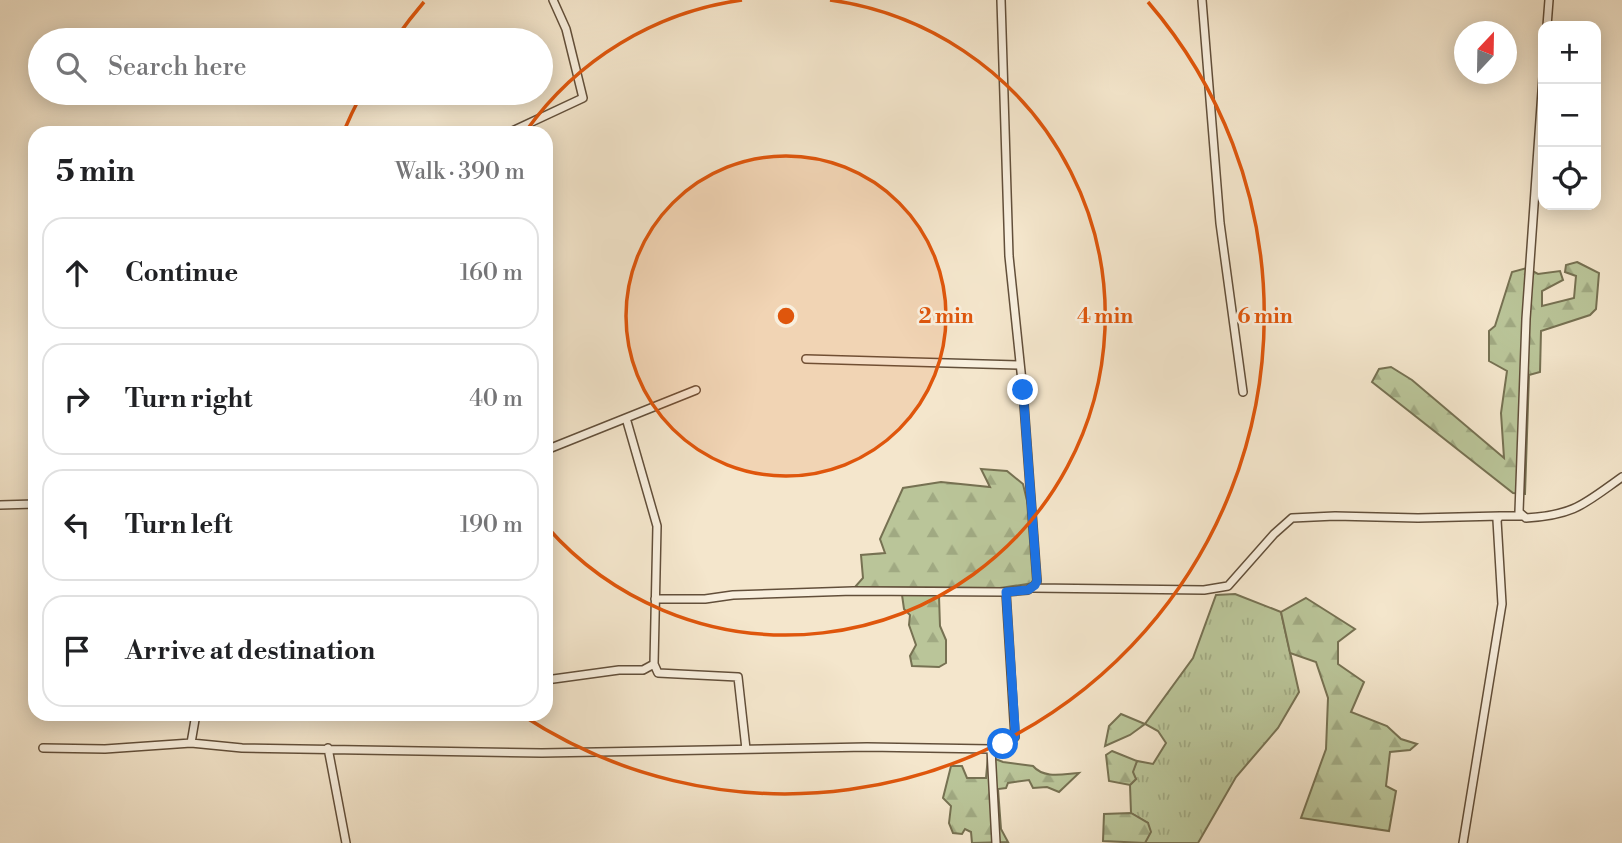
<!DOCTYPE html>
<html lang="en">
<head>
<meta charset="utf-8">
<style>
	:root { --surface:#fff; --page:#f6f6f6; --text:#202124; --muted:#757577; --line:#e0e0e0 }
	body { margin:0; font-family:"Libre Bodoni",serif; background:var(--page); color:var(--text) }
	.controls { position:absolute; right:21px; top:21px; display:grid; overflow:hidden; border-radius:14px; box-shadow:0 4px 18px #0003 }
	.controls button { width:63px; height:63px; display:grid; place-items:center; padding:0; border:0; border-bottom:2px solid var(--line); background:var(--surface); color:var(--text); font:35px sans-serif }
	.compass { position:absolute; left:1454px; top:21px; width:63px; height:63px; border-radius:50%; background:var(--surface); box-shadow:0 4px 18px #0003; rotate:22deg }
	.stop { position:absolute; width:21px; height:21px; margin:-16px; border:5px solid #1a73e8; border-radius:50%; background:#fff }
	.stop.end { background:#1a73e8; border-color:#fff; box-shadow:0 2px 7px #0008 }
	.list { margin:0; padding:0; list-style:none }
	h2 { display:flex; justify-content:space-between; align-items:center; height:91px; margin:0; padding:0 28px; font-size:30px }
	h2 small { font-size:23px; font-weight:400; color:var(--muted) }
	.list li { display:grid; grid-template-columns:46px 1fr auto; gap:21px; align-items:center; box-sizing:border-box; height:112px; margin:0 14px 14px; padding:0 14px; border:2px solid var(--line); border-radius:21px }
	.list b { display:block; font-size:26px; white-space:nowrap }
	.list em { font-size:23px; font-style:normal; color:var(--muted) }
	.icon { flex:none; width:38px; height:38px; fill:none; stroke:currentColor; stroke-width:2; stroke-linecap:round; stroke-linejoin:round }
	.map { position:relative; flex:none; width:1622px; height:843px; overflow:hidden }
	.search { position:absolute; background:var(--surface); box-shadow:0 4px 18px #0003; left:28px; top:28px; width:525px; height:77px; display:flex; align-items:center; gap:18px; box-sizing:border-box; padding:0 24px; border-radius:38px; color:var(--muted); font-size:26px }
	.panel { position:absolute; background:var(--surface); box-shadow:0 4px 18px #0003; left:28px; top:126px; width:525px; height:595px; border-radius:21px }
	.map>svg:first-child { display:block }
	.grass { fill:url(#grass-tufts); stroke:#767152; stroke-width:2 }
	.forest { fill:url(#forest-firs); stroke:#767152; stroke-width:2 }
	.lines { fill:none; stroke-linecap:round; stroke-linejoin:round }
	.street-casing { stroke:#624f3a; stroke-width:10 }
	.street { stroke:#f8efde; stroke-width:7 }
	.route { stroke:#1a73e8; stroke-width:9 }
	.ring { fill:none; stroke:#df560c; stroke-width:3.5 }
	.centre { fill:#df560c; stroke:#f8efde; stroke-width:3.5 }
	.ring-label { font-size:21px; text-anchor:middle; font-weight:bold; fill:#df560c; stroke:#f8efde; stroke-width:5; stroke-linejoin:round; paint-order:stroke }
</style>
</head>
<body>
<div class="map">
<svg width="1622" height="843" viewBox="0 0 1622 843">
	<defs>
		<pattern id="grass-tufts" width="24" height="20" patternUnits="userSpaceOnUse" patternTransform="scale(1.75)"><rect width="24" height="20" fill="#bac599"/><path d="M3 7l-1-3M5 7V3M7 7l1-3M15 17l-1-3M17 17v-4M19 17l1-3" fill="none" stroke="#a0a982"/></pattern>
		<pattern id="forest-firs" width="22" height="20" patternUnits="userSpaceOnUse" patternTransform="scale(1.75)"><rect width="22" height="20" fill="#bac599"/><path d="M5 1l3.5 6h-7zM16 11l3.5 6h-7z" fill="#a0a982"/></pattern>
	</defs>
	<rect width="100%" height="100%" fill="#f4e6cc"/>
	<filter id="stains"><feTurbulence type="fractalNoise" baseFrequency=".00286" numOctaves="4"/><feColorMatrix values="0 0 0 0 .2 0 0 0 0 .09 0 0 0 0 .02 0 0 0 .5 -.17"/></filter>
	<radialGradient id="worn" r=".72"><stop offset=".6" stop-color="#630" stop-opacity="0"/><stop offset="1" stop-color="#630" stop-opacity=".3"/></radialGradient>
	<path class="grass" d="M1235 594 1281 612 1299 692 1278 728 1236 777 1198 843H1145L1148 823 1131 813 1130 785 1136 779 1132 772 1137 761 1153 764 1166 743 1158 731 1145 724 1193 658 1216 595Z"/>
	<path class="forest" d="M1577 262 1599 273 1596 309 1590 315 1541 331 1540 372 1529 375 1525 494 1513 493 1372 382 1379 369 1391 367 1412 380 1504 458 1501 413 1507 371 1489 361V331L1495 326 1512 272 1527 268 1538 274 1560 271 1563 280 1542 291V306L1574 298 1576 276 1565 272 1566 265Z
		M981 469 1007 471 1023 484 1029 509 1034 583 1000 588 855 587 863 578 861 555 885 553 880 539 903 488 941 482 990 487Z
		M928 594 939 596 940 626 946 640V663L939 667 912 666 910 656 916 645 909 625 910 615 904 609 902 595Z
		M1306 598 1355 629 1338 642V664L1364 682 1351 712 1387 726 1401 739 1417 744 1410 750 1390 752 1386 786 1396 791 1389 831 1301 818 1326 749 1328 698 1316 662 1290 653 1281 612Z
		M1121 714 1145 724 1130 735 1105 746 1109 726Z
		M1112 751 1137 761 1133 772 1136 779 1130 785 1109 781 1106 755Z
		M988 756 1003 762 1033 766C1044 779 1063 774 1079 773L1059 792 1047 787 1033 788 1029 780 1008 783 1006 788 998 789 1001 829 1008 842 972 843 971 832 965 829 962 834 953 833 949 823 951 806 943 798 951 766H962L967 778H986Z
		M1131 813 1148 823 1151 832 1145 843 1103 841 1104 814Z"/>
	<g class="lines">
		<g class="street-casing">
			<path id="street" d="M1202 0 1220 223 1243 392
				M1547 26 1549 0
				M1543 77 1526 319 1519 512 1526 518C1575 515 1584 504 1622 477
				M508 133 583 98 566 29 553 0
				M806 359 1020 365
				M626 418 657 526 654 664 658 673 738 677 746 749
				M546 450 696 390
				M0 505 35 504
				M1033 588 1204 590 1228 586 1274 534 1292 518 1335 516 1418 518 1500 516
				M655 599H705L733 595 853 591 1006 592 1028 590 1035 585 1037 581 1023 391 1009 256 1001 0
				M546 680 619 670H643L654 664
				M191 743 196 714
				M43 748 105 749 191 743 242 748 542 753 867 747 991 749 996 843
				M328 748 346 843
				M991 749 1011 741 1015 737 1006 592
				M1463 843 1502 604 1497 520 1500 516H1522"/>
		</g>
		<use href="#street" class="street"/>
	</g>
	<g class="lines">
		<path class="route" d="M1003 744 1015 737V727L1006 592 1028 590 1035 585 1037 581 1023 390"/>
	</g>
	<circle cx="786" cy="316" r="160" fill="#df560c" fill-opacity=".12"/>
	<g class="ring">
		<circle cx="786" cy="316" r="160"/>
		<path d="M526 131A319 319 0 0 1 742 0M830 0A319 319 0 1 1 547 527"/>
		<path d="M343 133A479 479 0 0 1 361 95M396 38A479 479 0 0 1 424 2M1148 2A479 479 0 0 1 522 715"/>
	</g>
	<circle cx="786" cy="316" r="10" class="centre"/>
	<g class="ring-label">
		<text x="946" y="323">2 min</text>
		<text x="1105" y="323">4 min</text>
		<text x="1265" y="323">6 min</text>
	</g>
	<rect width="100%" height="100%" filter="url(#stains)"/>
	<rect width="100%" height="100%" fill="url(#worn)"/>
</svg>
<div class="controls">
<button>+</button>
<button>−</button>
<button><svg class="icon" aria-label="locate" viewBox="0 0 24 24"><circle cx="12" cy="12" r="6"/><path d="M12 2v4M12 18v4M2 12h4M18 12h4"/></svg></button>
</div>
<svg class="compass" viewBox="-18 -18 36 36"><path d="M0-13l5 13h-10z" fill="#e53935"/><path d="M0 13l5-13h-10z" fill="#757577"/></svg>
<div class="stop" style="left:1003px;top:744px"></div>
<div class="stop end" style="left:1023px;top:390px"></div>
<div class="search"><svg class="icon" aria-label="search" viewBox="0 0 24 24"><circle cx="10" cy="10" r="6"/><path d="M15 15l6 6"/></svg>Search here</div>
<section class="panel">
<h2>5 min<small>Walk · 390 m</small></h2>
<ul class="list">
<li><svg class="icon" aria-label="ahead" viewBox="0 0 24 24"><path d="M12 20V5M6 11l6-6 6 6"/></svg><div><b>Continue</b></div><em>160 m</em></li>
<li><svg class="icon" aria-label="right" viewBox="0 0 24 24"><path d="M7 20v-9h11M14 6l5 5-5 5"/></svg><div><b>Turn right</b></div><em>40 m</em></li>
<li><svg class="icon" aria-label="left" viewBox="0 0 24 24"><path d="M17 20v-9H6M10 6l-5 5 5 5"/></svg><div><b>Turn left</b></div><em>190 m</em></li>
<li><svg class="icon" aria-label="arrive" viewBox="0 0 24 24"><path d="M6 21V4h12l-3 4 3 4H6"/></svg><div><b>Arrive at destination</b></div></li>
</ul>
</section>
</div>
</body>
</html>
